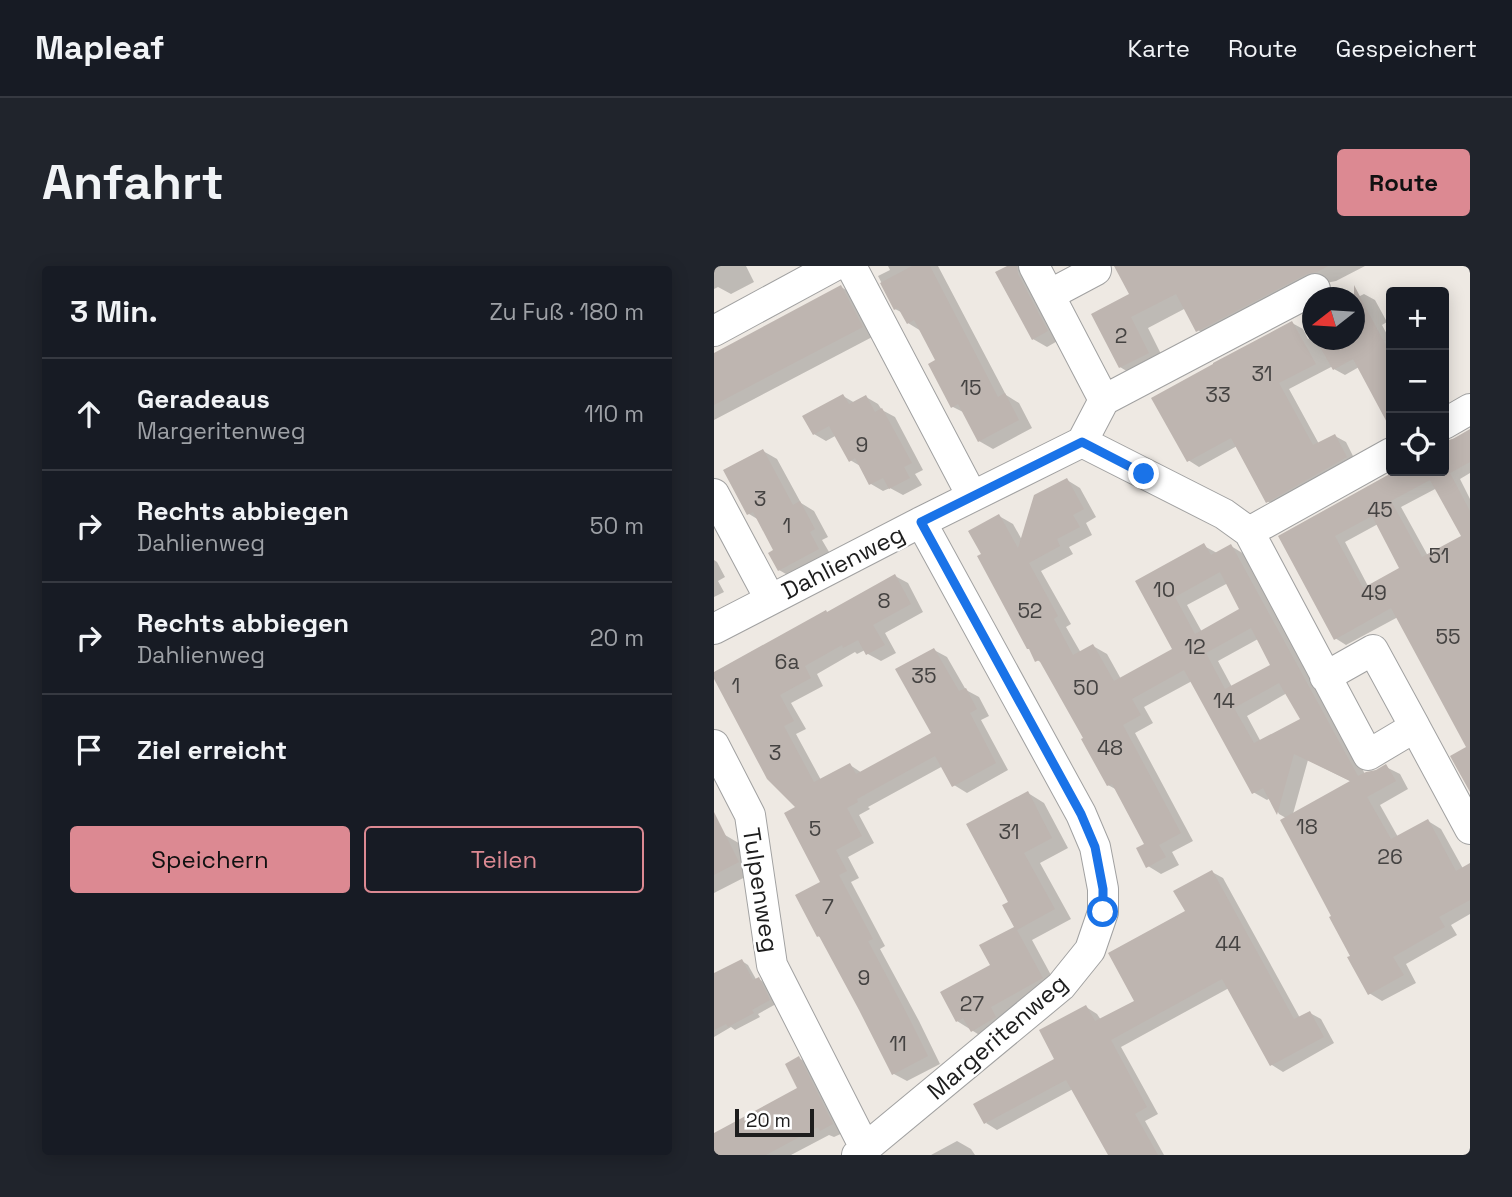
<!DOCTYPE html>
<html lang="de">
<head>
<meta charset="utf-8">
<style>
	:root { --surface:#171b24; --page:#20242c; --text:#f1f3f6; --muted:#9ea1a6; --line:#363941; --accent:#dc8992 }
	body { margin:0; font-family:"Space Grotesk",sans-serif; background:var(--page); color:var(--text) }
	.controls { position:absolute; right:21px; top:21px; display:grid; overflow:hidden; border-radius:7px; box-shadow:0 4px 18px #0003 }
	.controls button { width:63px; height:63px; display:grid; place-items:center; padding:0; border:0; border-bottom:2px solid var(--line); background:var(--surface); color:var(--text); font:35px sans-serif }
	.compass { position:absolute; left:588px; top:21px; width:63px; height:63px; border-radius:50%; background:var(--surface); box-shadow:0 4px 18px #0003; rotate:253deg }
	.scale { position:absolute; left:21px; bottom:18px; width:79px; box-sizing:border-box; padding-left:7px; border:4px solid #1d1d1d; border-top:0; font-size:19px; line-height:24px; white-space:nowrap; color:#1d1d1d; -webkit-text-stroke:5px #fff; paint-order:stroke }
	.stop { position:absolute; width:21px; height:21px; margin:-16px; border:5px solid #1a73e8; border-radius:50%; background:#fff }
	.stop.end { background:#1a73e8; border-color:#fff; box-shadow:0 2px 7px #0008 }
	.list { margin:0; padding:0; list-style:none }
	h2 { display:flex; justify-content:space-between; align-items:center; height:91px; margin:0; padding:0 28px; font-size:30px }
	h2 small { font-size:23px; font-weight:400; color:var(--muted) }
	.list li { display:grid; grid-template-columns:46px 1fr auto; gap:21px; align-items:center; box-sizing:border-box; height:112px; padding:0 28px; border-top:2px solid var(--line) }
	.list b { display:block; font-size:26px; white-space:nowrap }
	.list p { margin:0; font-size:23px; white-space:nowrap; color:var(--muted) }
	.list em { font-size:23px; font-style:normal; color:var(--muted) }
	.actions { display:flex; gap:14px; padding:21px 28px }
	.actions a { flex:1; padding:16px 0; border:2px solid var(--accent); border-radius:7px; text-align:center; font-size:24px; color:var(--accent) }
	.actions .main { background:var(--accent); color:#111 }
	.icon { flex:none; width:38px; height:38px; fill:none; stroke:currentColor; stroke-width:2; stroke-linecap:round; stroke-linejoin:round }
	.map { position:relative; flex:none; width:756px; height:889px; overflow:hidden; border-radius:7px }
	header { display:flex; align-items:center; gap:42px; box-sizing:border-box; height:98px; padding:0 35px; background:var(--surface); border-bottom:2px solid var(--line) }
	header strong { font-size:33px }
	nav { display:flex; gap:38px; margin-inline-start:auto; font-size:24px }
	.intro { display:flex; align-items:center; justify-content:space-between; box-sizing:border-box; height:168px; padding:0 42px }
	h1 { margin:0; font-size:49px }
	.button { padding:18px 32px; border-radius:7px; background:var(--accent); color:#111; font-size:24px; font-weight:700 }
	main { display:flex; gap:42px; padding:0 42px }
	aside { flex:1; background:var(--surface); border-radius:7px; box-shadow:0 4px 18px #0003 }
	.map>svg:first-child { display:block }
	.shadow { fill:#0003; fill-rule:evenodd }
	.building { fill:#beb5b0; fill-rule:evenodd }
	.lines { fill:none; stroke-linecap:round; stroke-linejoin:round }
	.minor-casing { stroke:#a1a1a1; stroke-width:32 }
	.minor { stroke:#fff; stroke-width:30 }
	.route { stroke:#1a73e8; stroke-width:9 }
	.labels { text-anchor:middle; dominant-baseline:central; stroke-width:5; stroke-linejoin:round; paint-order:stroke }
	.number-label { font-size:21px; fill:#454342 }
	.street-label { font-size:24px; fill:#1d1d1d; stroke:#fff }
</style>
</head>
<body>
<header>
<strong>Mapleaf</strong>
<nav><a>Karte</a><a>Route</a><a>Gespeichert</a></nav>
</header>
<div class="intro"><h1>Anfahrt</h1><a class="button">Route</a></div>
<main>
<aside>
<h2>3 Min.<small>Zu Fuß · 180 m</small></h2>
<ul class="list">
<li><svg class="icon" aria-label="ahead" viewBox="0 0 24 24"><path d="M12 20V5M6 11l6-6 6 6"/></svg><div><b>Geradeaus</b><p>Margeritenweg</p></div><em>110 m</em></li>
<li><svg class="icon" aria-label="right" viewBox="0 0 24 24"><path d="M7 20v-9h11M14 6l5 5-5 5"/></svg><div><b>Rechts abbiegen</b><p>Dahlienweg</p></div><em>50 m</em></li>
<li><svg class="icon" aria-label="right" viewBox="0 0 24 24"><path d="M7 20v-9h11M14 6l5 5-5 5"/></svg><div><b>Rechts abbiegen</b><p>Dahlienweg</p></div><em>20 m</em></li>
<li><svg class="icon" aria-label="arrive" viewBox="0 0 24 24"><path d="M6 21V4h12l-3 4 3 4H6"/></svg><div><b>Ziel erreicht</b></div></li>
</ul>
<div class="actions"><a class="main">Speichern</a><a>Teilen</a></div>
</aside>
<div class="map">
<svg width="756" height="889" viewBox="0 0 756 889">
	<rect width="100%" height="100%" fill="#eee9e3"/>
	<path class="shadow" d="M0 0H32L40 16 17 28 4 21 0 23Z
		M174 0H224L292 129 305 137 318 162 279 183 265 175 251 147 239 141 223 95 207 65 194 57 189 47 181 43 164 10 176 4Z
		M297 0H305L315 6 347 73 333 81 319 73Z
		M402 0H651L622 15 612 17 502 75 484 64 472 42 434 62 452 98 424 112 406 101 417 29Z
		M127 21 141 29 162 69 0 154V88Z
		M650 28 661 34 673 56 668 59 677 76V153L672 150 645 101 631 109 620 103 619 100 575 123 605 178 621 170 632 176 643 198 564 242 553 235 523 180 485 201 474 194 578 57 589 63 594 73 598 71V74H640V33Z
		M129 130 141 137 152 131 164 138 168 144 181 151 209 204 201 208 208 219 189 229 176 222 169 225 157 218 148 201 136 194 123 169 112 175 100 168Z
		M756 165V207L746 213 756 233V522L754 482 684 351 632 379 621 372 566 271 685 205H730V177ZM723 222 749 271 714 290 687 241ZM664 258 688 302 654 320 631 276Z
		M49 185 63 193 87 237 100 245 114 271 108 274 118 291 79 312 65 304 61 285 45 254 35 248Z
		M353 214 366 222 382 251 372 257 378 269 355 281 359 288 327 305 357 358 352 361 367 387 379 380 393 388 407 413 461 384 424 316 490 280 503 287 517 280 530 288 651 508 672 501 686 508 694 523 666 539 684 571 714 555 727 563 752 608 756 610V648L737 659 743 669 692 698 702 717 668 735 655 727 572 552 565 548 556 532 553 534 539 526 478 415 430 441 439 457 421 467 479 575 458 586 465 599 447 608 434 600 433 579 403 524 394 519 371 473 330 398 323 394 269 288 285 250 299 258 308 274ZM514 317 528 344 488 366 473 339ZM544 373 558 400 518 421 504 395ZM573 427 588 454 547 476 533 450ZM594 494 638 516 579 548Z
		M0 294 3 296 11 311 4 315 10 326 0 331Z
		M181 310 194 317 209 346 171 367 182 387 167 395 154 388 151 384 143 388 141 386 103 408 109 420 77 437 92 463 82 468 107 514 136 499 148 507 219 468 220 384 233 391 252 424 265 431 275 450 267 454 294 504 253 527 240 519 229 500 154 541 156 543 145 549 160 577 134 591 145 612 137 616 171 680 166 683 205 755 226 798 193 815 180 808 108 672 104 670 108 617 84 541 0 409Z
		M314 527 330 537 354 582 326 597 357 653 318 674 344 722 275 775 243 755 302 662 296 637Z
		M0 569H11L28 579 41 606 0 627Z
		M498 606 509 612 586 752 596 747 607 753 620 777 569 806 558 799 515 722 407 781 444 848 431 855 450 889H396L359 823 283 864 272 857 343 794 372 741 383 748 387 754 422 735Z
		M28 695 34 699 43 715 45 713 51 717 62 738 44 748 46 751 21 764 17 761 0 771V709Z
		M85 792 98 800 131 866 120 871 115 869 77 889H0V869L86 823Z
		M243 875 257 883 261 889H217Z"/>
	<path class="building" d="M198 0H216L284 131 291 127 305 154 264 176 244 138 237 142 214 98 221 94 200 54 193 58 184 42 180 44 166 17Z
		M293 0H303L304 8 334 65 318 74 281 6Z
		M400 0H614L603 6 593 8 482 66 462 28 417 51 435 87 405 102 377 48 415 28Z
		M127 19 149 61 0 139V87Z
		M640 19 669 74H674L670 75 677 88V164L639 93 619 104 602 74H640Z
		M578 55 602 98 565 117 599 179 621 168 633 191 552 237 517 172 473 196 437 132 499 98V97Z
		M129 128 135 138 152 129 161 146 168 142 198 197 190 201 196 212 175 223 169 212 155 219 141 192 135 196 115 160 99 169 88 150Z
		M756 163V196L736 207 756 245V526L736 490 752 481 677 342 620 374 564 270 681 205H730V175L739 173ZM716 214 747 270 708 291 677 235ZM658 250 685 302 649 322 621 270Z
		M49 183 79 239 86 235 101 263 96 266 105 283 64 305 54 287 59 284 39 246 33 249 9 204Z
		M353 212 370 243 359 249 366 261 343 273 346 280 315 297 344 350 340 353 359 389 379 378 400 415 458 383 421 315 490 277 497 289 517 278 644 510 652 506 662 504 672 498 682 515 653 531 677 573 714 553 742 605 756 597V634L725 651 731 661 679 691 690 709 654 729 633 691 636 690 615 651 617 650 566 554 636 515 580 488 563 549 549 522 538 528 470 404 418 433 427 449 409 459 467 567 445 579 452 591 432 602 422 582 430 578 398 518 393 520 367 473 369 472 325 394 321 396 315 383H313L263 290 267 288 254 265 285 248 304 282 320 229ZM506 306 525 343 481 368 461 331ZM537 362 556 399 511 423 492 387ZM565 417 586 453 540 477 520 442Z
		M181 308 197 338 159 359 171 379 152 389 144 374 129 382 128 379 91 400 97 412 66 429 80 455 70 460 100 516 136 497 142 508 217 467 181 403 220 382 245 425 252 422 263 443 256 447 282 497 238 521 221 490 143 533 144 536 133 542 148 570 122 584 133 605 125 609 159 673 154 675 192 746 214 790 178 809 145 744 105 670 103 671 81 629 106 616 70 547 81 541 53 513 0 413V406L112 344 113 346Z
		M314 525 338 572 310 587 341 643 303 664 329 712 277 741 282 751 257 766 249 752 242 756 226 726 276 699 265 679 300 661 288 639 294 636 252 558Z
		M0 546 25 596 0 609Z
		M498 604 580 753 596 745 610 771 556 800 508 713 397 774 433 841 421 848 444 889H394L352 814 270 858 259 838 340 793 325 764 372 739 381 755 420 735 394 687 471 645 459 625Z
		M28 693 39 714 45 711 56 734 38 744 40 747 14 761 12 758 0 764V707Z
		M85 790 119 858 106 865 104 861 52 889H0V867L83 822 71 798Z"/>
	<g class="lines">
		<g class="minor-casing">
			<path id="minor" d="M137 0 258 230
				M320 0 390 134
				M335 29 382 4 380 0
				M0 65 120 0
				M730 158 756 143
				M368 176 510 248 535 266 654 489 701 461 659 384 611 411
				M0 228 56 333
				M535 266 677 187
				M0 363 207 256 368 176 390 134 601 23
				M701 461 756 563
				M0 479 36 549 58 699 151 882
				M143 889 347 720 376 684 389 646V623L381 581 367 548 207 256"/>
		</g>
		<use href="#minor" class="minor"/>
	</g>
	<g class="lines">
		<path class="route" d="M389 646V623L381 581 367 548 207 256 368 176 430 208"/>
	</g>
	<g class="labels">
		<g class="number-label">
			<text x="407" y="69">2</text>
			<text x="548" y="107">31</text>
			<text x="257" y="121">15</text>
			<text x="504" y="128">33</text>
			<text x="148" y="178">9</text>
			<text x="46" y="232">3</text>
			<text x="666" y="243">45</text>
			<text x="73" y="259">1</text>
			<text x="725" y="289">51</text>
			<text x="450" y="323">10</text>
			<text x="660" y="326">49</text>
			<text x="170" y="334">8</text>
			<text x="316" y="344">52</text>
			<text x="734" y="370">55</text>
			<text x="481" y="380">12</text>
			<text x="73" y="395">6a</text>
			<text x="210" y="409">35</text>
			<text x="22" y="419">1</text>
			<text x="372" y="421">50</text>
			<text x="510" y="434">14</text>
			<text x="396" y="481">48</text>
			<text x="61" y="486">3</text>
			<text x="593" y="560">18</text>
			<text x="101" y="562">5</text>
			<text x="295" y="565">31</text>
			<text x="676" y="590">26</text>
			<text x="114" y="640">7</text>
			<text x="514" y="677">44</text>
			<text x="150" y="711">9</text>
			<text x="258" y="737">27</text>
			<text x="184" y="777">11</text>
		</g>
		<g class="street-label">
			<text transform="translate(129 296) rotate(-27)">Dahlienweg</text>
			<text transform="translate(47 624) rotate(81)">Tulpenweg</text>
			<text transform="translate(283 771) rotate(-41)">Margeritenweg</text>
		</g>
	</g>
</svg>
<div class="controls">
<button>+</button>
<button>−</button>
<button><svg class="icon" aria-label="locate" viewBox="0 0 24 24"><circle cx="12" cy="12" r="6"/><path d="M12 2v4M12 18v4M2 12h4M18 12h4"/></svg></button>
</div>
<svg class="compass" viewBox="-18 -18 36 36"><path d="M0-13l5 13h-10z" fill="#e53935"/><path d="M0 13l5-13h-10z" fill="#9ea1a6"/></svg>
<div class="scale">20 m</div>
<div class="stop" style="left:389px;top:646px"></div>
<div class="stop end" style="left:430px;top:208px"></div>
</div>
</main>
</body>
</html>
